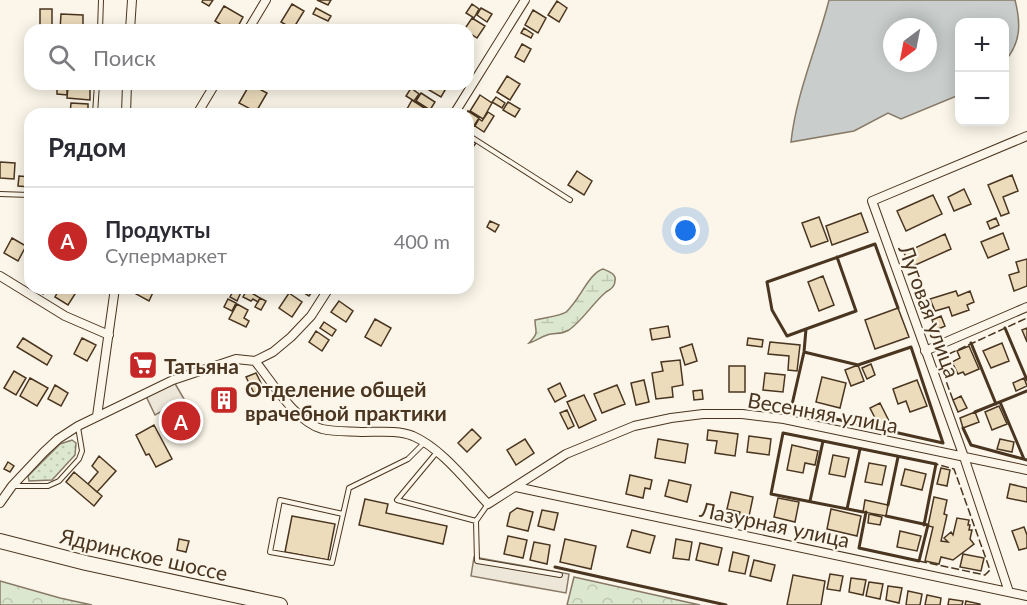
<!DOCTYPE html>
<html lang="ru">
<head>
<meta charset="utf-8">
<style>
	:root { --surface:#fff; --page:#f2f2f3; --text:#2b2b33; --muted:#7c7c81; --line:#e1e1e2; --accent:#c62828 }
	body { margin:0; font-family:Lato,sans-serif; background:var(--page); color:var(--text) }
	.controls { position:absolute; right:18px; top:18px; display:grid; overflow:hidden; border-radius:12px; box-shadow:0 3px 15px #0003 }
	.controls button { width:54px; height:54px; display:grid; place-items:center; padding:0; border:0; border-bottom:2px solid var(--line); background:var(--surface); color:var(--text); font:30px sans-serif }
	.compass { position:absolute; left:883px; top:18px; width:54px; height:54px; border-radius:50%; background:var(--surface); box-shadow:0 3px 15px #0003; rotate:212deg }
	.you { position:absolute; left:686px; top:231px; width:21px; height:21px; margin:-15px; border:4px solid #fff; border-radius:50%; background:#1a73e8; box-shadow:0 0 0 9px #1a73e833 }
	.badge { display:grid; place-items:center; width:39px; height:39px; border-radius:50%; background:var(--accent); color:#fff; font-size:20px; font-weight:700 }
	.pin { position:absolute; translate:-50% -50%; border:3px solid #fff; box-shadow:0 2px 6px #0006 }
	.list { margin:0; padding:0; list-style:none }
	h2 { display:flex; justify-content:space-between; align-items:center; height:78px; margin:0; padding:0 24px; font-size:26px }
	h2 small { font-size:20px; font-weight:400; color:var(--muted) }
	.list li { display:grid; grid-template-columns:39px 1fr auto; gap:18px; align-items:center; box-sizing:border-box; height:108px; padding:0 24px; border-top:2px solid var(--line) }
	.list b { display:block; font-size:22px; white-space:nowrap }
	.list p { margin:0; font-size:20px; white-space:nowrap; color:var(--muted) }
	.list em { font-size:20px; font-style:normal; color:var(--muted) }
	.icon { flex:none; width:33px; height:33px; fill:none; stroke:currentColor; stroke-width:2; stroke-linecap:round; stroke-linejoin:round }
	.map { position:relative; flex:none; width:1027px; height:605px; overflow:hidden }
	.search { position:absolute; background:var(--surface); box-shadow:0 3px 15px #0003; left:24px; top:24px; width:450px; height:66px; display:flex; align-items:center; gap:15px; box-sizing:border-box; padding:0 21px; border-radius:18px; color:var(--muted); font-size:22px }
	.panel { position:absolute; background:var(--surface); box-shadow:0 3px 15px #0003; left:24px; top:108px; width:450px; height:186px; border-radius:18px }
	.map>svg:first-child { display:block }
	.green { fill:url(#green-dots); stroke:#887966; stroke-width:1.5 }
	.forest { fill:url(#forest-crowns); stroke:#887966; stroke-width:1.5 }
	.wetland { fill:url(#wetland-marsh); stroke:#887966; stroke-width:1.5 }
	.parking { fill:#ede7d9; stroke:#887966; stroke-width:1.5 }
	.water { fill:#c9cecd; stroke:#887966; stroke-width:1.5; fill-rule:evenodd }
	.building { fill:#ecdcbc; stroke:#4a3520; stroke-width:1.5 }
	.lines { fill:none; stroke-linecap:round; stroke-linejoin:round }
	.service-casing { stroke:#4a3520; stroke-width:6 }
	.minor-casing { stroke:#4a3520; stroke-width:10 }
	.primary-casing { stroke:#4a3520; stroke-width:16 }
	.service { stroke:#fbf6e9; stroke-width:4 }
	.minor { stroke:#fbf6e9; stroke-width:8 }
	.primary { stroke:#fbf6e9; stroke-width:14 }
	.fence { stroke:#4a3520; stroke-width:1.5; stroke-dasharray:8 3; stroke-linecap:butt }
	.wall { stroke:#4a3520; stroke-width:3 }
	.labels { text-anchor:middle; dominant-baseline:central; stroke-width:4.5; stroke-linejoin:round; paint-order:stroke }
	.street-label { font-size:21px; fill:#4a3520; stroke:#fbf6e9 }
	.poi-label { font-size:21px; font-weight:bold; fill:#4a3520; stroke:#fbf6e9; text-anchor:start }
</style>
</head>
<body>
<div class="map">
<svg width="1027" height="605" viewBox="0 0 1027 605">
	<defs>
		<pattern id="green-dots" width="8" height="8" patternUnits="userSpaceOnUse" patternTransform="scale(1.5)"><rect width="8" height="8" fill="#dce7d0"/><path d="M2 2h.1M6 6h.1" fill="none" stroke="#bec7b2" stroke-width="1.8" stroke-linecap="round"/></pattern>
		<pattern id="forest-crowns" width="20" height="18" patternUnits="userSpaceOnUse" patternTransform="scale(1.5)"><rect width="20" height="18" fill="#dce7d0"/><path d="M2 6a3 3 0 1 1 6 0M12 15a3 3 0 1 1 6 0" fill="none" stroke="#bec7b2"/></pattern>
		<pattern id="wetland-marsh" width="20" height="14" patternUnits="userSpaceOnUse" patternTransform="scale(1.5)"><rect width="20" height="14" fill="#dce7d0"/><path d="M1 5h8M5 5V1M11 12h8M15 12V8" fill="none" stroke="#bec7b2"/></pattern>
	</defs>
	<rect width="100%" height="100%" fill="#fbf6e9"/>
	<path class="green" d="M72 440 76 443 75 455 52 480 29 481 28 476 60 444Z"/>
	<path class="forest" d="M574 577 700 605H567Z
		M0 581 60 598 92 605H0Z"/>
	<path class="wetland" d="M603 269C608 271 617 274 615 281 615 286 610 290 606 292 592 304 583 320 569 330 562 334 558 333 551 334 543 335 537 341 529 343 540 331 535 333 535 320 542 318 561 316 566 312 579 301 589 273 603 269Z"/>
	<path class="parking" d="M173 380 184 399 155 415 145 394Z
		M474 557 569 574 566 593 471 576Z"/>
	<path class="water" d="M829 0H1015C1021 23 1021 43 1005 61L1004 22H960L959 95 901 119 888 113 854 131 791 142C796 94 817 47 829 0ZM892 27H928V63H892Z"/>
	<path class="building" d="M203 0H213L209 6 202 2Z
		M317 0H331L328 5Z
		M557 1 567 8 559 22 548 15Z
		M292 4 304 11 293 29 281 22Z
		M472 4 479 9 474 18 466 13Z
		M224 6 243 17 236 30H229L215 21Z
		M316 8 331 16 328 21 313 14Z
		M481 8 492 14 487 22 477 15Z
		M40 9H52V30H40Z
		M533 10 546 18 538 33 525 25Z
		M61 14 83 15V30H60Z
		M472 18 485 26 477 38 468 32V30H464Z
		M524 28 533 34 531 38 521 33Z
		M522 44 531 49 524 62 515 57Z
		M507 76 520 84 510 100 497 92Z
		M57 84H67V95L57 94Z
		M250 84 267 93 256 112 239 103Z
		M433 84H447L448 85 441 97 429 90Z
		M68 87 90 88V100L67 98Z
		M411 88 419 94 414 101 406 96Z
		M421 93 435 102 430 110 416 101Z
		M480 95 492 103 483 119 470 111Z
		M496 97 505 103 502 108 492 102Z
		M412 100 429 111 427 114H415L407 109Z
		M508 102 520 109 515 117 503 110Z
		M71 103 88 104V114H70Z
		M235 109 245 114H232Z
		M468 111 479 118 472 129 468 126 467 114Z
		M488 112 494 116 484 132 475 126 479 119 482 121Z
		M471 139 476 143 468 154V143Z
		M0 162 15 163 14 179 0 178Z
		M577 171 592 181 584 195 568 185Z
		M1012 175 1018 191 1003 197 1009 213 1001 216 988 185Z
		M19 176 30 177V187L18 186Z
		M964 189 971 204 954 211 948 197Z
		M933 195 942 214 906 231 897 211Z
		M861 213 868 232 832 245 826 226Z
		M819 217 828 241 811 247 802 223Z
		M996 218 999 225 990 229 987 222Z
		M490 221 499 225 495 232 487 227Z
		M1003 233 1009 249 988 258 981 242Z
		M945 234 951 249 911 267 904 253Z
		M12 238 26 246 18 261 4 253Z
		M1027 259V286L1014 291 1009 275 1019 272 1016 262Z
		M823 276 834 305 819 311 808 282Z
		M34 288H47L43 294Z
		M60 288H65L75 294 68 305 55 297Z
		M138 288H155L149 301 136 294Z
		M235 288 242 290 237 301 230 297Z
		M296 288H312L314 289 309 296Z
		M247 290 260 298 258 302 253 299 251 301 243 297Z
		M956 291 958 296 970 291 974 302 967 305 969 310 952 316 949 307 935 311 930 299Z
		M289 293 302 302 292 317 279 308Z
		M260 298 266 301 261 310 255 307Z
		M228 299 236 303 232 311 224 307Z
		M339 301 353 311 346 322 331 312Z
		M237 304 248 310 244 318 249 321 246 327 229 319Z
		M898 308 909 337 875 349 865 320Z
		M941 316 945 326 936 330 932 320Z
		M375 319 391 328 381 346 365 337Z
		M324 322 336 330 332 336 320 328Z
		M668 326 670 337 652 340 650 329Z
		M1027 328V342L1022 330Z
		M316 331 329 340 322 351 309 342Z
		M23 338 52 356 47 365 17 347Z
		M82 338 96 345 87 361 74 354Z
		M748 338 763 340 762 347 747 345Z
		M770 342 800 345 797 371 788 370 789 356 768 354Z
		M1002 343 1009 361 991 368 983 351Z
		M692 344 697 361 685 365 680 348Z
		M969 346 979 369 965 375 963 372 958 374 952 362 960 358 957 351Z
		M151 355 155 368 136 374 132 361Z
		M680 360 683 385 672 387 673 397 656 399 652 373 663 371 661 362Z
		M871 364 875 375 867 379 862 368Z
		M858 365 864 381 851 386 845 370Z
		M729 366H745V392H729Z
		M14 371 26 378 16 395 4 388Z
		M256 373 264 389 254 393 246 377Z
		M765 373 785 375 783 392 763 390Z
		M822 377 846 383 840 408 816 402Z
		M30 378 48 388 37 406 20 396Z
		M1024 378 1027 386 1016 391 1013 383Z
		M644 380 649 402 636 405 631 383Z
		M917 380 927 406 910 412 906 401 898 404 893 389Z
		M560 383 566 396 555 402 548 389Z
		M55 385 68 393 61 406 48 399Z
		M617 385 625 404 602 413 594 394Z
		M225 389 234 406 222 412 213 395Z
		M702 390 703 399 694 400 693 391Z
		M584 395 596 420 579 428 567 402Z
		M961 396 967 408 958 412 953 400Z
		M880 403 890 423 880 428 870 408Z
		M186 404 198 428 176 439 163 415Z
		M999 406 1007 424 992 430 985 412Z
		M567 410 574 426 568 429 560 413Z
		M975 412 979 422 963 428 960 418Z
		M154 425 172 459 156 467 149 454 146 455 136 435Z
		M472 429 481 438 467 452 458 443Z
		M708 430 738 434 735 456 715 453 717 441 707 440Z
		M749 436 771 439 769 455 747 452Z
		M525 439 534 453 516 465 507 450Z
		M658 439 688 444 685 463 655 458Z
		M1000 439 1014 442 1012 452 997 449Z
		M792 445 818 451 815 465 805 463 803 473 787 470Z
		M833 455 849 458 845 477 829 474Z
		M99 456 116 471 97 492 88 484 98 472 92 466Z
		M8 462 14 466 10 472 4 469Z
		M869 463 886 466 882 485 865 482Z
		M941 468 950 470 947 486 937 484Z
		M905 469 926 474 922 490 901 485Z
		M74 472 102 496 94 506 66 482Z
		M630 475 652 480 650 489 645 488 643 498 626 494Z
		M669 480 691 485 687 502 665 496Z
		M1010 484 1027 488V502L1007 498Z
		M731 492 753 497 748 521 738 518 740 512 727 509Z
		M934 497 947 500 944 514 947 515 941 541 948 542 944 538 951 532 953 535 957 518 969 520 968 525H970L969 530H972L970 539 974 544 953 560 941 557 939 564 925 561 933 527 928 526Z
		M778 498 799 502 795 522 774 517Z
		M365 499 388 504 386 513 447 526 443 544 359 525Z
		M865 500 888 505 886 516 863 512Z
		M517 508 533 512 528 531 507 526 510 513Z
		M831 509 861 516 857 536 827 529Z
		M542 510 558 513 554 530 538 526Z
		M869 514 882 517 880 525 868 523Z
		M292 516 335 524 328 560 285 552Z
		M1024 527 1027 535V548L1019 550 1012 531Z
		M632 530 655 536 650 553 627 547Z
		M900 531 921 536 917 551 897 547Z
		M508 536 527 540 523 558 504 554Z
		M179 539 189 541 186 552 177 550Z
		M565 539 596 546 591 569 560 562Z
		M676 539 692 542 689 560 673 558Z
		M534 542 550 545 547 564 530 560Z
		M700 543 722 548 718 565 696 560Z
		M733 552 749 556 745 574 729 571Z
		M963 554 984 558 981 571 960 567Z
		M754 560 775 565 771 581 750 576Z
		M830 574 843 576 840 591 827 589Z
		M793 575 825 581 821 605H787Z
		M851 578 866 580 863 595 849 592Z
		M869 582 883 584 880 599 866 596Z
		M888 586 902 588 899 603 886 600Z
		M908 591 922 594 920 605H906Z
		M927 595 941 598 940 605H925Z
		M949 599 963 601 962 605H948Z
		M966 601 980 604V605H965Z"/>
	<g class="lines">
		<g class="service-casing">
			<path id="service" d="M100 30 101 0
				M95 114 97 84
				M468 135 570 200
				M0 194 30 195
				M437 452 397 500 476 521 488 504
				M13 486H48L59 481 79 459 82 451 78 427
				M343 514 280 500 270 552 332 563 349 488 408 459 424 443
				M476 521 477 561 560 575"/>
		</g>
		<g class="minor-casing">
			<path id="minor" d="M130 30 132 0
				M248 30 266 0
				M126 114 127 84
				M197 114 215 84
				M454 114 525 0
				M0 276 65 316 109 335
				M925 351 1027 307
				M255 361C272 382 295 421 322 429 335 432 350 431 363 432 379 432 398 430 413 436 441 448 467 482 488 504L566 454 634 426 671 418 703 414H742L784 419 1027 470
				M97 416 115 288
				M516 487 1027 596
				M0 503 12 486 44 452 58 439 78 426 173 380 236 359 255 361 273 352 291 337 311 316 329 288
				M1009 592 964 457 872 201 1027 136"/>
		</g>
		<g class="primary-casing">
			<path id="primary" d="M0 541 86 563 280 605"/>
		</g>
		<use href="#service" class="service"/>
		<use href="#minor" class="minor"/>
		<use href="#primary" class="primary"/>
		<path class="fence" d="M953 400 938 359 1027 318
			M919 561 985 575 990 570 954 469 936 464"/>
		<path class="wall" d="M1005 328 1027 380
			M806 329 856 311 837 257
			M971 343 996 404
			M804 352 858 365 911 347 943 443 791 409 804 352 806 329 787 336 772 310 767 282 875 244 898 308
			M1000 402 1024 459
			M975 412 1027 391
			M963 428 971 445 1027 460
			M823 441 783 433 771 494 863 512
			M810 501 823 441 936 464 924 525
			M888 505 898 457
			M847 509 860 449
			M866 512 859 548 919 561 928 525 886 516
			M555 567 726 605"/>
	</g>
	<defs>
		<g id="supermarket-square" transform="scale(1.5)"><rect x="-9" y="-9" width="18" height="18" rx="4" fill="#c62828" stroke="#fbf6e9"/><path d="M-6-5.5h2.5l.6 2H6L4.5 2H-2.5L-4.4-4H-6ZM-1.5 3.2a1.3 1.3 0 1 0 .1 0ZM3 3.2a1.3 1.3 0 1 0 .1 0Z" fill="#fff"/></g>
		<g id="building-square" transform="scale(1.5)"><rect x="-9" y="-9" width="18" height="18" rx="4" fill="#c62828" stroke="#fbf6e9"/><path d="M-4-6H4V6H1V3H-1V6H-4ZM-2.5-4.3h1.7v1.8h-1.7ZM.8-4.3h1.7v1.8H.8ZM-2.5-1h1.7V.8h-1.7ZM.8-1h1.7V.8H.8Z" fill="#fff"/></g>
	</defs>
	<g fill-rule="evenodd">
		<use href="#supermarket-square" x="143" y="365"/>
		<use href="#building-square" x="224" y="400"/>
	</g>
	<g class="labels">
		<g class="street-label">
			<text transform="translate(930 311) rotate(70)">Луговая улица</text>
			<text transform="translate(823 412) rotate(10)">Весенняя улица</text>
			<text transform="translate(775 524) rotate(12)">Лазурная улица</text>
			<text transform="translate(144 554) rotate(13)">Ядринское шоссе</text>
		</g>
		<g class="poi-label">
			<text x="164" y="365">Татьяна</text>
			<text x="245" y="388">Отделение общей<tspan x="245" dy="24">врачебной практики</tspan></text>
		</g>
	</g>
</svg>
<div class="controls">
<button>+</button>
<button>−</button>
</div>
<svg class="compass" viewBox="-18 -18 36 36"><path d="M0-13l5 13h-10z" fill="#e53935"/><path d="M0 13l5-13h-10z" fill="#7c7c81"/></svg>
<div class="you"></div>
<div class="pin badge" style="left:181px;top:421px">A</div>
<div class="search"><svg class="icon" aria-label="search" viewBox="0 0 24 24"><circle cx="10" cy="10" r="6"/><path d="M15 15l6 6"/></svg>Поиск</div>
<section class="panel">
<h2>Рядом<small></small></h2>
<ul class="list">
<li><span class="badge">A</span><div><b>Продукты</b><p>Супермаркет</p></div><em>400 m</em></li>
</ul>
</section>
</div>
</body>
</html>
